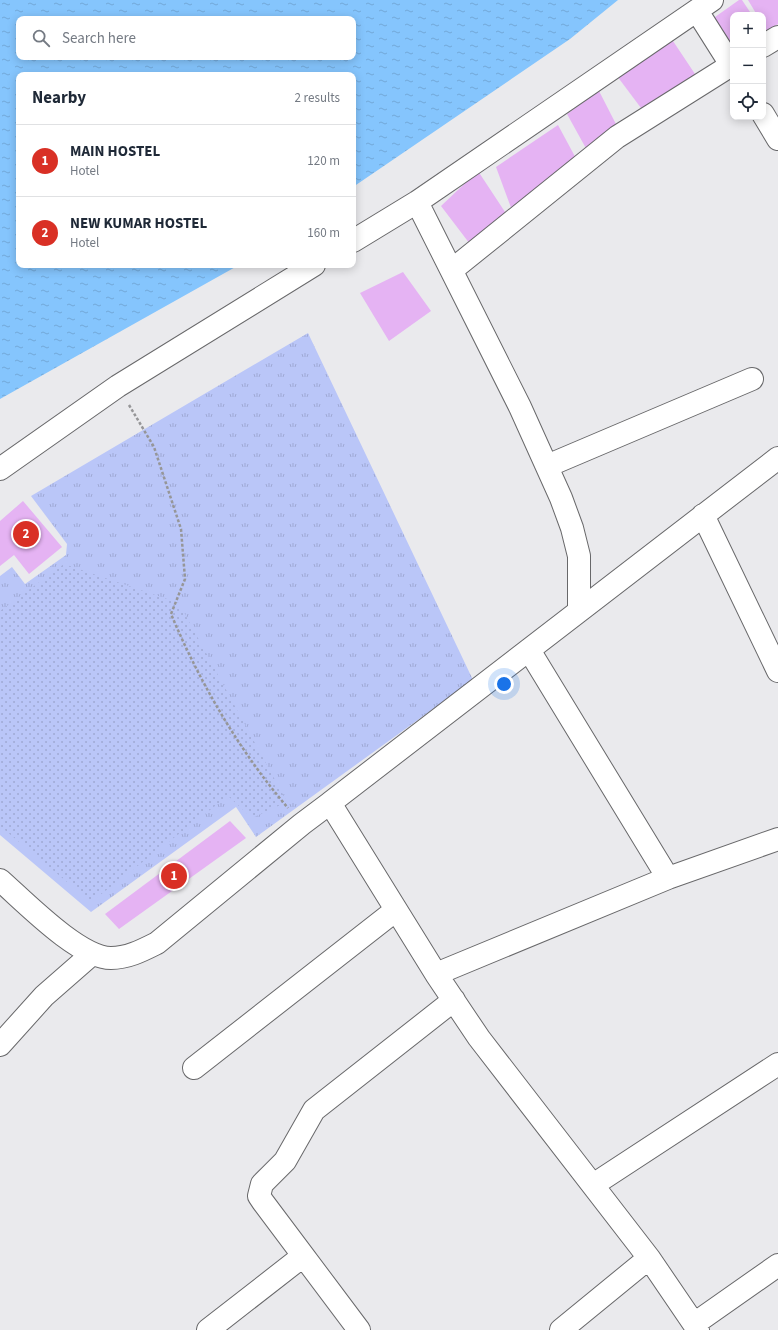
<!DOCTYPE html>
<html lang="en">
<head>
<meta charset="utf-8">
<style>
	:root { --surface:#fff; --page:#f2f2f3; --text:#1f2937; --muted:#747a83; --line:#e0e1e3; --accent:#d93025 }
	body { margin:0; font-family:"Source Sans 3",sans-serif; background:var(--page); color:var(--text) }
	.controls { position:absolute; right:12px; top:12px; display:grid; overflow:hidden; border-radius:8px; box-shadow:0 2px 10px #0003 }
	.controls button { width:36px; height:36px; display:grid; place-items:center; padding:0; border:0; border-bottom:1px solid var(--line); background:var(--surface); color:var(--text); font:20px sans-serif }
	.you { position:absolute; left:504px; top:684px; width:14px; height:14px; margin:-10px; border:3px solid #fff; border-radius:50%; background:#1a73e8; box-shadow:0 0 0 6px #1a73e833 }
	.badge { display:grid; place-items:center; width:26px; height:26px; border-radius:50%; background:var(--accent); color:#fff; font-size:13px; font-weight:700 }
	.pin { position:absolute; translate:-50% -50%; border:2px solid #fff; box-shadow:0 1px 4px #0006 }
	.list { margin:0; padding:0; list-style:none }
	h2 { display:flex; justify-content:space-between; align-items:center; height:52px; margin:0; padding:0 16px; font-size:17px }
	h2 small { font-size:13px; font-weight:400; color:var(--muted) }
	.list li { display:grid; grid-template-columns:26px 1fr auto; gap:12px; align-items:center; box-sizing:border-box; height:72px; padding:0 16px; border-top:1px solid var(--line) }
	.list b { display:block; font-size:15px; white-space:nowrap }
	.list p { margin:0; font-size:13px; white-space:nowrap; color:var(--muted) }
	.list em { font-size:13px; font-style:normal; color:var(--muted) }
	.icon { flex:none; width:22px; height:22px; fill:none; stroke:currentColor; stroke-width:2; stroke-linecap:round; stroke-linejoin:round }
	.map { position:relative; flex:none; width:778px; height:1330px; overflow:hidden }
	.search { position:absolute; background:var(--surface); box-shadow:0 2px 10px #0003; left:16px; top:16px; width:340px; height:44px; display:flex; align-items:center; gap:10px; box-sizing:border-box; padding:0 14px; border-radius:8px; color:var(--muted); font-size:15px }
	.panel { position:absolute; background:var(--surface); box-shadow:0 2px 10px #0003; left:16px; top:72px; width:340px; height:196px; border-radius:8px }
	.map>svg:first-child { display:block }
	.grass { fill:url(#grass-tufts) }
	.park { fill:url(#park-dots) }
	.water { fill:url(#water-ripples); fill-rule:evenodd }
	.building { fill:#e5b3f3 }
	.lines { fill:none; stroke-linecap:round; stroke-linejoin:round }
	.minor-casing { stroke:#68686a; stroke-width:24 }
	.path { stroke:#969698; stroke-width:2.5; stroke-dasharray:3 2; stroke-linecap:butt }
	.minor { stroke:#fff; stroke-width:22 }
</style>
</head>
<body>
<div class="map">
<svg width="778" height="1330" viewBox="0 0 778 1330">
	<defs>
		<pattern id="grass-tufts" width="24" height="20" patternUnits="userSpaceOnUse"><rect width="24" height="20" fill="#bac6f8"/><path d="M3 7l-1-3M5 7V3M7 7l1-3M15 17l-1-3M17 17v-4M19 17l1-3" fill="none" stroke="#9fa9d4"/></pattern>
		<pattern id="park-dots" width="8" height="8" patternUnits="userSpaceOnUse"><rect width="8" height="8" fill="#bac6f8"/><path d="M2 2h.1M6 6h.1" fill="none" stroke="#9fa9d4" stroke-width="1.8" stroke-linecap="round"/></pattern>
		<pattern id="water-ripples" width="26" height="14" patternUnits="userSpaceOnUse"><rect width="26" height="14" fill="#85c5fd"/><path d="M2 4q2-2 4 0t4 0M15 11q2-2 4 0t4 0" fill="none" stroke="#72a8d8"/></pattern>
	</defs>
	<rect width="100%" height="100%" fill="#eaeaed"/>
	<path class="grass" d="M308 333 473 680 256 837 236 807 91 912 0 835V576L12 567 25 584 66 555 67 544 31 496Z"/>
	<path class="park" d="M64 564 179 603 287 802 252 818 228 796 91 902 0 826V611Z"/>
	<path class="water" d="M0 0H618L570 39 353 187V75H19V265H239L0 399ZM19 19H353V57H19Z"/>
	<path class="building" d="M739 0H742L752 15H733V57L708 22Z
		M748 0H778V24L767 31 763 24V15H757Z
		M671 38 697 77 644 112 614 72Z
		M599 91 618 128 588 152 567 114Z
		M558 125 579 164 513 213 496 167Z
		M478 171 509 218 473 248 441 206Z
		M403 272 431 311 389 341 360 293Z
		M23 501 62 547 29 574 14 555 0 566V521Z
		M230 821 246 838 119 929 105 914Z"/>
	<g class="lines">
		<g class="minor-casing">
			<path id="minor" d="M697 11 733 68
				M763 46 778 37
				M763 114 778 139
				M417 202 520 407 561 498 572 528 579 556V611
				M353 241 417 202 712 0
				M452 270 617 137 733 64
				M547 466 752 379
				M0 469 118 386 314 265
				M703 515 778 671
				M529 650 668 878
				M330 803 778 458
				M0 880C25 902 79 958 111 958 128 958 143 950 157 943L302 824 330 803 436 974 479 1038 649 1258 698 1330
				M436 974 668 878 778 839
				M0 1045 44 996 92 954
				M194 1068 396 910
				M593 1185 778 1064
				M694 1324 778 1265
				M208 1330 303 1256
				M359 1330 263 1202 259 1196 262 1184 285 1161 314 1110 454 1000
				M561 1330 649 1258"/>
		</g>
		<path class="path" d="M129 405 154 447 181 529 185 579 171 614C200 683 240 752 288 808"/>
		<use href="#minor" class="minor"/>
	</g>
</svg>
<div class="controls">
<button>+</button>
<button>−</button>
<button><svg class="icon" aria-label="locate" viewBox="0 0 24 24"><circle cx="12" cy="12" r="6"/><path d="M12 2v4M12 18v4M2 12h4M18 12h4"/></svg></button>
</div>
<div class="you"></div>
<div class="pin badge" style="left:174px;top:876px">1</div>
<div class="pin badge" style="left:26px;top:534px">2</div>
<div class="search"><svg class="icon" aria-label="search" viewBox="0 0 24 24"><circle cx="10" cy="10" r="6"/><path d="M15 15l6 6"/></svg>Search here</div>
<section class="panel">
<h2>Nearby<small>2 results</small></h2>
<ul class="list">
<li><span class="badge">1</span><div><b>MAIN HOSTEL</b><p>Hotel</p></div><em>120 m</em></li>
<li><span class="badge">2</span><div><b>NEW KUMAR HOSTEL</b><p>Hotel</p></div><em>160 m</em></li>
</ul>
</section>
</div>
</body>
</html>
